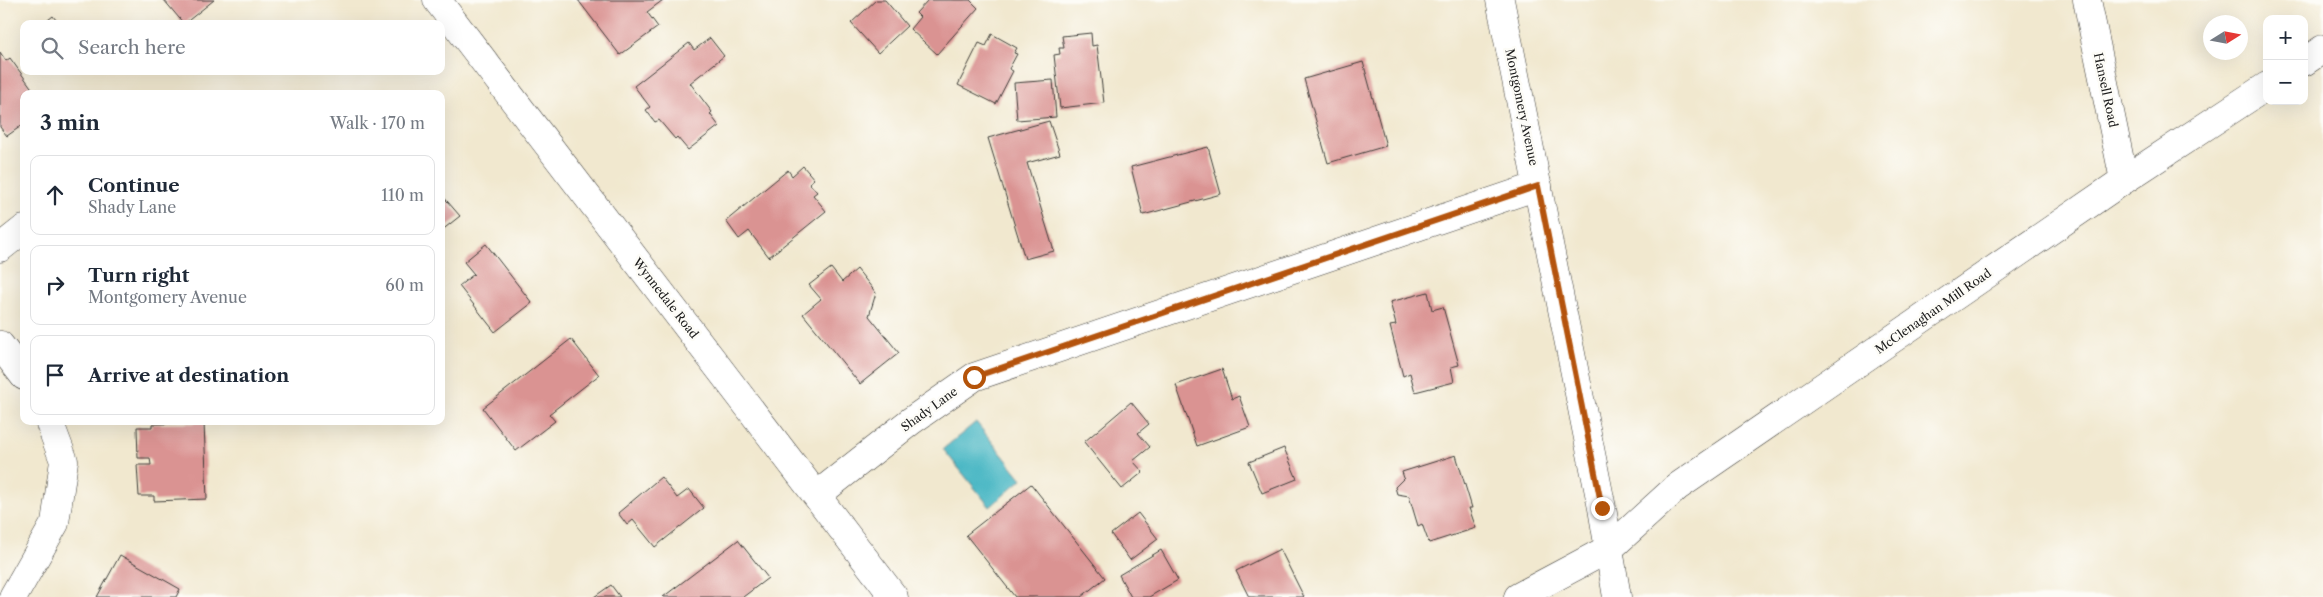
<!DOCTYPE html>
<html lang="en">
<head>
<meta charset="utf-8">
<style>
	:root { --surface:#fff; --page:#f6f6f7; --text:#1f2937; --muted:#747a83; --line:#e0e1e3 }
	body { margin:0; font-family:"Libre Caslon Text",serif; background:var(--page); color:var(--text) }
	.controls { position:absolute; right:15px; top:15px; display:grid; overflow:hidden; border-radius:10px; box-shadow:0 5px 20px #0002 }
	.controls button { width:45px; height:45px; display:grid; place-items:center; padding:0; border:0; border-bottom:1px solid var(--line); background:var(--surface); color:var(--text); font:25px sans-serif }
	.compass { position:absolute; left:2203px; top:15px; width:45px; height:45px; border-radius:50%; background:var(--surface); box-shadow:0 5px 20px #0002; rotate:79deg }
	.stop { position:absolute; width:15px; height:15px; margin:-11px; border:4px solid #b45309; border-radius:50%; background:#fff }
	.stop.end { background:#b45309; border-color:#fff; box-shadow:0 1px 5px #0008 }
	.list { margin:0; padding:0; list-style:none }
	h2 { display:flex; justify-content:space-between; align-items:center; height:65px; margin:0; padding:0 20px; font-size:21px }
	h2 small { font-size:16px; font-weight:400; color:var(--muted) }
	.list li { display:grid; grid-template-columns:32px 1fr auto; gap:15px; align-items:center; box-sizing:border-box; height:80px; margin:0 10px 10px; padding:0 10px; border:1px solid var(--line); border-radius:10px }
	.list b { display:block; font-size:19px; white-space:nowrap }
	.list p { margin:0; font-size:16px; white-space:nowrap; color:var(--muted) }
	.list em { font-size:16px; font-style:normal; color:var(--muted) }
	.icon { flex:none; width:28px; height:28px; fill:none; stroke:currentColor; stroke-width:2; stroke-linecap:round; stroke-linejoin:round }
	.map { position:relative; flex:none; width:2323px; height:597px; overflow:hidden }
	.search { position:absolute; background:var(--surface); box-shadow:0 5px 20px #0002; left:20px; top:20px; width:425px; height:55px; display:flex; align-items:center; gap:12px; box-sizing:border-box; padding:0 18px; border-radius:10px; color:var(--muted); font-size:19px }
	.panel { position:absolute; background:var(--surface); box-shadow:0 5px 20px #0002; left:20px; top:90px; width:425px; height:335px; border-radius:10px }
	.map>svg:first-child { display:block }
	.water { fill:#4bb8c5; stroke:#346a70 }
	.building { fill:#da9392 }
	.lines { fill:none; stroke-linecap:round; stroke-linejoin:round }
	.street-casing { stroke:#3c3b37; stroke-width:29 }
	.primary-casing { stroke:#3c3b37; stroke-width:29 }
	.street { stroke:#fff; stroke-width:28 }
	.primary { stroke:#fff; stroke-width:28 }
	.route { stroke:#b45309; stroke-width:6 }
	.labels { text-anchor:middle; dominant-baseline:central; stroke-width:5; stroke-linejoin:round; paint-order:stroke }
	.street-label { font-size:12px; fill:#1c1c1c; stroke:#fdfcf7 }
</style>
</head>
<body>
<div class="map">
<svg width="2323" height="597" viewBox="0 0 2323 597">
	<rect width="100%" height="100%" fill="#fdfcf7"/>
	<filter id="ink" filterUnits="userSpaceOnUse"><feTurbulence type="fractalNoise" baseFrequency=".02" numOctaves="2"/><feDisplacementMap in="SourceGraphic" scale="10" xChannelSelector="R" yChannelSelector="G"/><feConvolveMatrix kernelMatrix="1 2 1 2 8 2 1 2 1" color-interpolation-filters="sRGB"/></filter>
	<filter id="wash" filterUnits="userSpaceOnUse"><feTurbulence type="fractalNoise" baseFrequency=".0096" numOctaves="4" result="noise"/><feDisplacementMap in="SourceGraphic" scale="20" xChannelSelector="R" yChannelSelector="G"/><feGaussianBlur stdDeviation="1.12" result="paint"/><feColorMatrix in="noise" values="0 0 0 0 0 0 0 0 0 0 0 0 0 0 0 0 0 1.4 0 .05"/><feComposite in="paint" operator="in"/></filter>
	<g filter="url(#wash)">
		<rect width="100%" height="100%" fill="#f1e8cf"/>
		<path class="water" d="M976 422 1022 479 990 507 943 449Z"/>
		<g id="blocks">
			<path class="building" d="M164 0H214L184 24Z
				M578 0H663L647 12 658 27 620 55Z
				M876 0H885L907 26 878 53 851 23Z
				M928 0H970L978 8 937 54 910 29 920 17 916 13Z
				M53 16 59 24H43Z
				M1091 33 1092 46 1097 45 1104 103 1060 108 1054 55 1060 54 1059 48H1064L1062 36Z
				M992 34 1017 48 1014 53 1017 54 1009 69 1013 71 996 104 958 85 979 43 986 46Z
				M710 38 724 56 690 83 712 112 710 114 719 126 688 150 677 137 675 139 659 120 655 122 646 110 650 107 634 86 689 43 694 50Z
				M0 52 6 61 10 58 36 94H24V124L7 136 0 127Z
				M1363 62 1386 146 1328 163 1304 79Z
				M1053 80 1056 117 1017 120 1014 83Z
				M1049 121 1060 154 1027 163 1054 251 1025 259 988 138Z
				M1208 147 1221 194 1143 215 1131 167Z
				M803 166 814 179 809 183 817 192 813 195 826 211 769 257 749 231 739 239 726 221 788 170 792 176Z
				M441 194 460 216 441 231Z
				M486 244 532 303 495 332 459 286 474 274 464 262Z
				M831 268 842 282 857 269 876 293 869 316 899 353 860 384 803 314 821 299 809 285Z
				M1428 292 1432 310 1443 307 1459 365 1451 367 1454 382 1415 392 1410 373 1403 376 1390 326 1396 325 1390 302Z
				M571 339 599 375 549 414 555 421 516 451 483 408Z
				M1222 369 1232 399 1239 396 1250 427 1197 446 1176 385Z
				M1131 402 1149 424 1138 433 1150 447 1133 461 1143 472 1122 489 1084 442Z
				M204 423 207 499 154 501V496H139L137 465H151L150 458H138L137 427H152V424Z
				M1284 448 1297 479 1262 493 1249 462Z
				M1456 455 1472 508H1469L1476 528 1429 543 1422 524 1418 526 1409 496 1397 494 1395 487 1404 478 1402 472Z
				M661 477 677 498 689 489 704 508 655 547 633 520 627 525 618 513Z
				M1031 484 1105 578 1081 597H1015L966 535Z
				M1138 513 1158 539 1130 560 1111 534Z
				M738 540 768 578 743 597H663Z
				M1280 549 1304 597H1249L1236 571Z
				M1161 550 1178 580 1149 597H1131L1119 575Z
				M120 555 180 589 176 597H97Z
				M611 585 620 597H594Z"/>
		</g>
	</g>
	<g filter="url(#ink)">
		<use href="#blocks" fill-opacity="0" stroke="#3c3b37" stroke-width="1"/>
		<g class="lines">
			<g class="street-casing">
				<path id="street" d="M437 0 894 597
					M2087 0 2124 180
					M2304 62 2323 49
					M0 248 24 229
					M0 345 24 376
					M817 495 911 421 974 377 1538 186
					M13 597 55 523 64 461 49 421
					M1518 597 1610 548 1677 487 2124 180 2267 86"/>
			</g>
			<g class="primary-casing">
				<path id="primary" d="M1500 0 1602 508 1617 597"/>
			</g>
			<use href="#street" class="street"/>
			<use href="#primary" class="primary"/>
		</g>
	</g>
	<g class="lines" filter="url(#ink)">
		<path class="route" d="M974 377 1538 186 1602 508"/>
	</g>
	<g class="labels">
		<g class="street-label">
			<text transform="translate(2106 90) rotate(78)">Hansell Road</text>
			<text transform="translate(1522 107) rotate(78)">Montgomery Avenue</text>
			<text transform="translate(666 298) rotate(52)">Wynnedale Road</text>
			<text transform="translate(1933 311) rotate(-35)">McClenaghan Mill Road</text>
			<text transform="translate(929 409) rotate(-36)">Shady Lane</text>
		</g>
	</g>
</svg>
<div class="controls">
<button>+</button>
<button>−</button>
</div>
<svg class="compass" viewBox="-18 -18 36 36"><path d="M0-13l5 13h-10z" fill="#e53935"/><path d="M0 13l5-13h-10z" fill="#747a83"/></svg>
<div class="stop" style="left:974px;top:377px"></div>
<div class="stop end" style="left:1602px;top:508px"></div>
<div class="search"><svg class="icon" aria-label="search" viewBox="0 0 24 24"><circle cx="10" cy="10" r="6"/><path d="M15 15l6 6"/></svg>Search here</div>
<section class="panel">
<h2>3 min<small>Walk · 170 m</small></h2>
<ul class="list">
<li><svg class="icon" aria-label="ahead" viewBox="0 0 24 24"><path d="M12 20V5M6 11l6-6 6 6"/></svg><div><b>Continue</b><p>Shady Lane</p></div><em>110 m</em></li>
<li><svg class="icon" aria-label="right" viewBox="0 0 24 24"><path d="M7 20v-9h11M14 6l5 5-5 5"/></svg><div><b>Turn right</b><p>Montgomery Avenue</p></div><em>60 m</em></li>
<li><svg class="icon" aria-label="arrive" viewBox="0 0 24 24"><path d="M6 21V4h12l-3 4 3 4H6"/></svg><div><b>Arrive at destination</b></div></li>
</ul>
</section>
</div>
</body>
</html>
